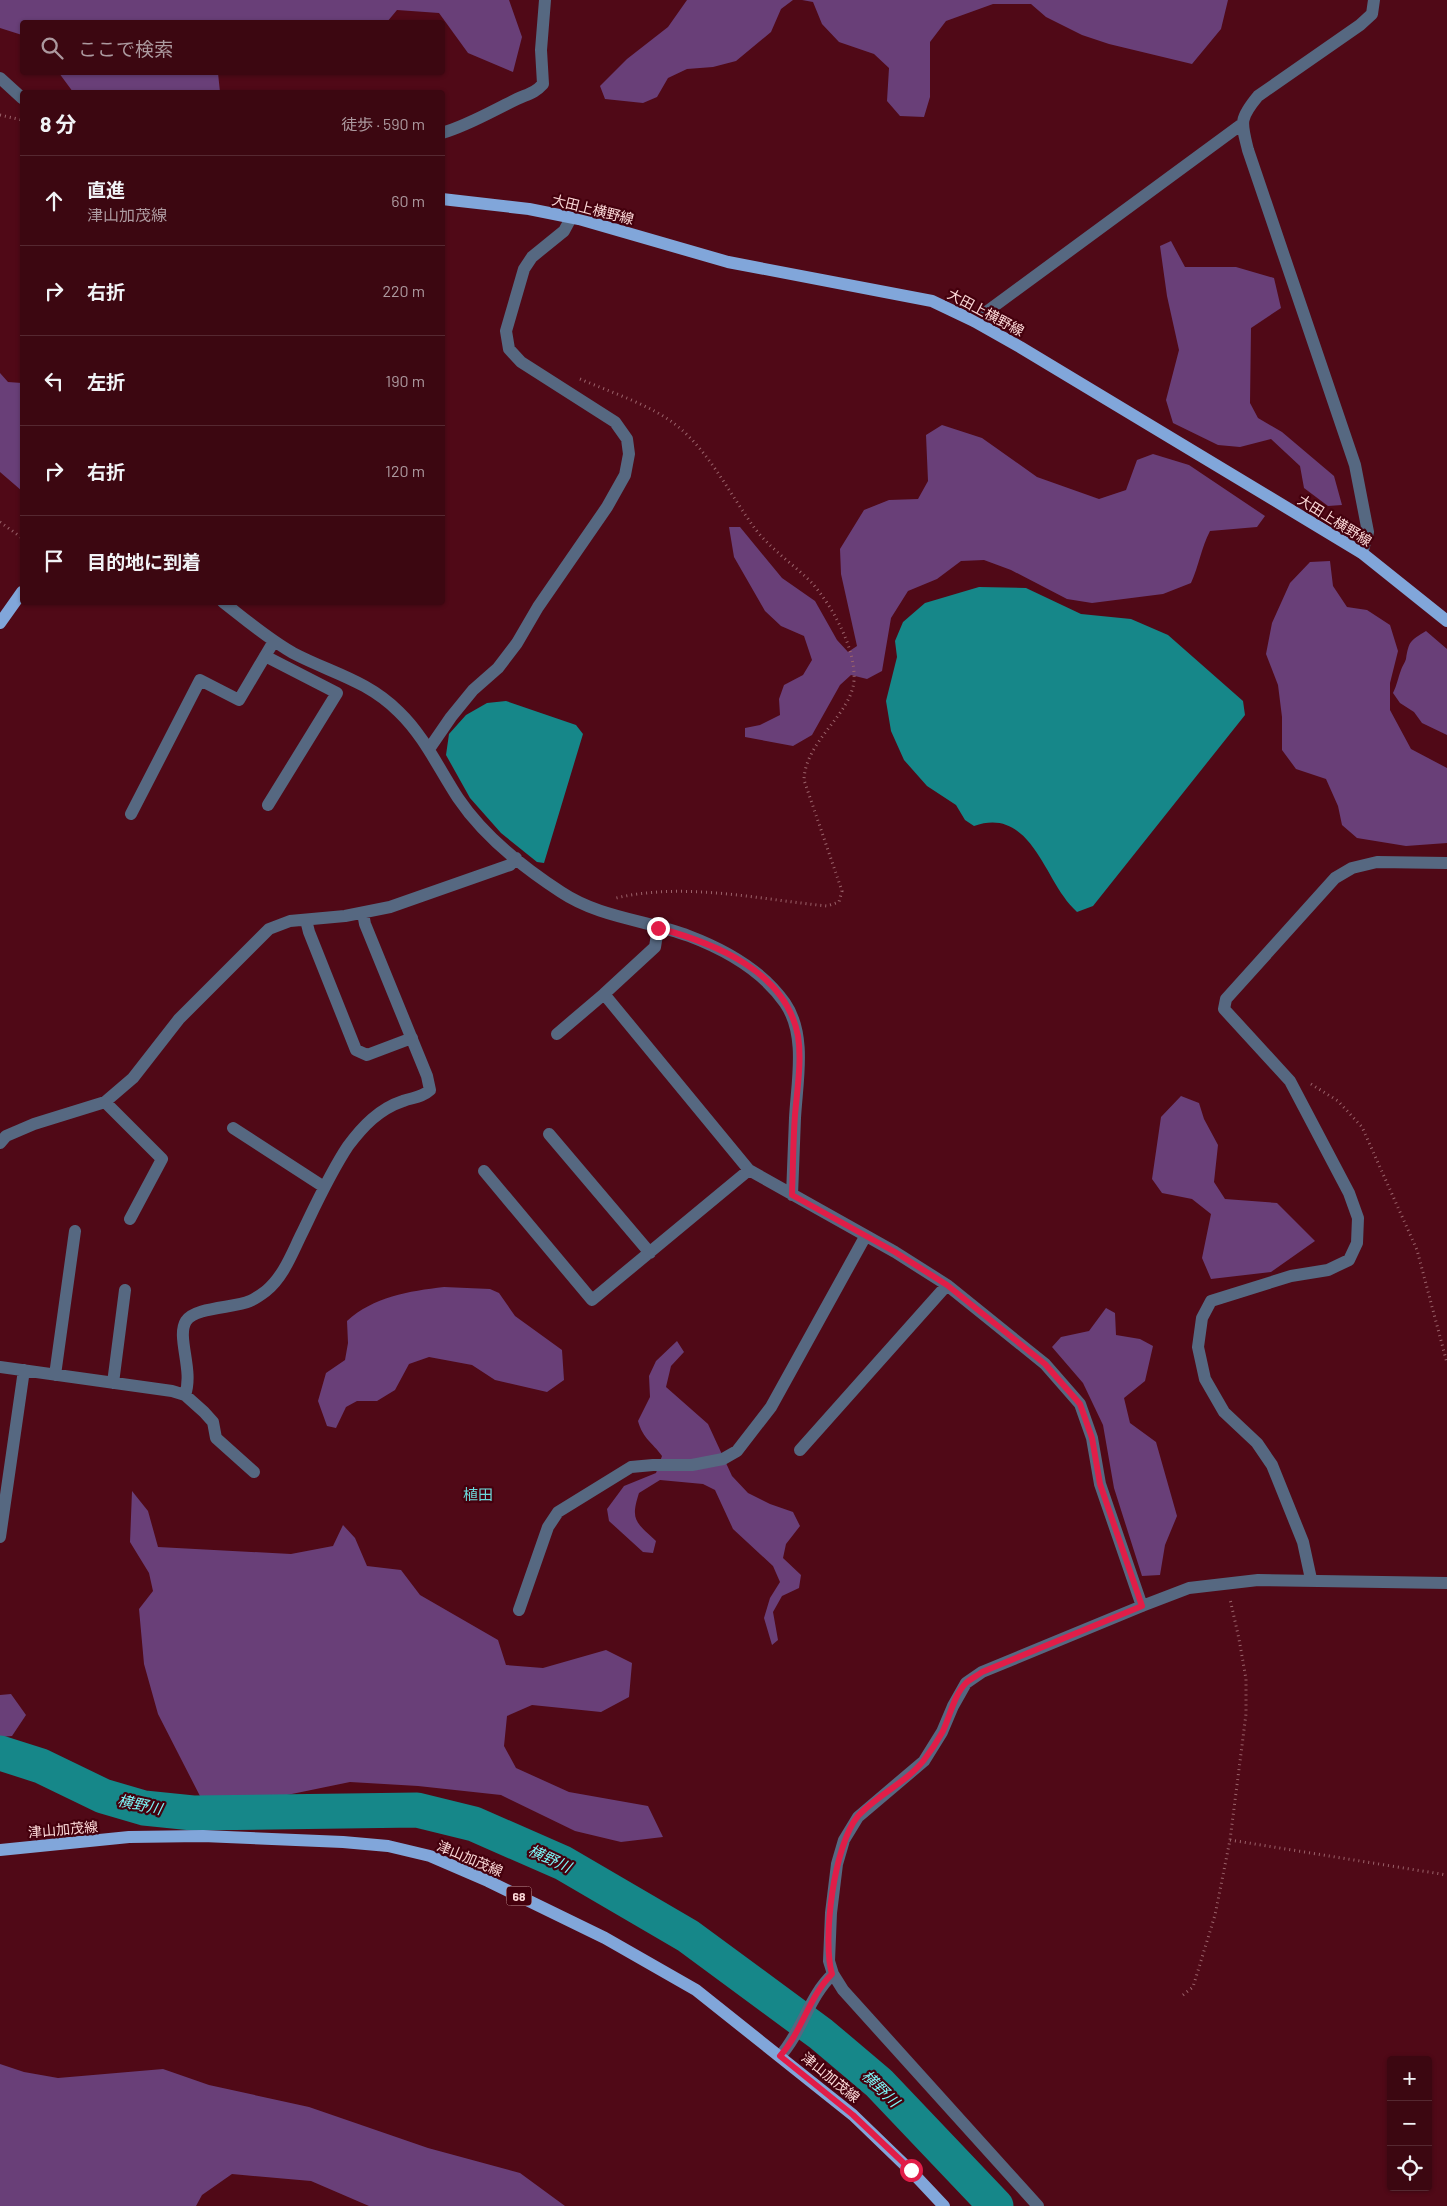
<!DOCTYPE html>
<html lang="ja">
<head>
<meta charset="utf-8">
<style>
	:root { --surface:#3c0711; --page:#43101a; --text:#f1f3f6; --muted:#ac999f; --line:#552831 }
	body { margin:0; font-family:Barlow,"Noto Sans JP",sans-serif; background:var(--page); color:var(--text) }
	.controls { position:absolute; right:15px; bottom:15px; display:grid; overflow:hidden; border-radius:5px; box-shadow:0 1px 4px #0004 }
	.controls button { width:45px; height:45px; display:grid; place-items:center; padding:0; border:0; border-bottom:1px solid var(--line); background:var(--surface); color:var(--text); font:25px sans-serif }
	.stop { position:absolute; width:15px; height:15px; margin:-11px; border:4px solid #e11d48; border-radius:50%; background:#fff }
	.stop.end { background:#e11d48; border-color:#fff; box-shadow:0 1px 5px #0008 }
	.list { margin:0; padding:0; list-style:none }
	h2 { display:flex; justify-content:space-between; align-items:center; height:65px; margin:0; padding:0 20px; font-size:21px }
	h2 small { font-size:16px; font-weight:400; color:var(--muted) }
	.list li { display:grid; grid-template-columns:32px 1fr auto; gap:15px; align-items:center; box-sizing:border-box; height:90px; padding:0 20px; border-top:1px solid var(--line) }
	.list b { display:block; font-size:19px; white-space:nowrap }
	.list p { margin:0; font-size:16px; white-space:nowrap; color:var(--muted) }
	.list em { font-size:16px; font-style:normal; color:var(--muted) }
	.icon { flex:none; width:28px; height:28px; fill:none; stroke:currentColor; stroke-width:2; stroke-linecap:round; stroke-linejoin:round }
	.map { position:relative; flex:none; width:1447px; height:2206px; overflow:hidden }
	.search { position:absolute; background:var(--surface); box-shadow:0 1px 4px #0004; left:20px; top:20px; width:425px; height:55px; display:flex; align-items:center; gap:12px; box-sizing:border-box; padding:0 18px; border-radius:5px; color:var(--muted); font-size:19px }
	.panel { position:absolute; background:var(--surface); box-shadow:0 1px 4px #0004; left:20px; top:90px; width:425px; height:515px; border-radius:5px }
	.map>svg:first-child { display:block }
	.green { fill:#693f78 }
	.water { fill:#168789 }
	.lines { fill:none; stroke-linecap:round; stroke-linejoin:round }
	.river { stroke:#168789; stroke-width:35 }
	.path { stroke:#9b636b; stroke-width:3; stroke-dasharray:1 4; stroke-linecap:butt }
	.minor { stroke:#566881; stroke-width:12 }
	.major { stroke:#81a6da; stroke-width:12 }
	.route { stroke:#e11d48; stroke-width:6 }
	.labels { text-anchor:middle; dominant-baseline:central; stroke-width:4.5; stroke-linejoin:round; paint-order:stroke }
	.shield { fill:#44000d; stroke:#c5979b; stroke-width:1 }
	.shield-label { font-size:12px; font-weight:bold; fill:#fcd8d8 }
	.street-label { font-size:14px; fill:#fcd8d8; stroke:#44000d }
	.neighbourhood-label { font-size:15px; fill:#6ddadc; stroke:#44000d }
	.water-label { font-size:15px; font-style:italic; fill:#7cf6f8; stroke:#44000d }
</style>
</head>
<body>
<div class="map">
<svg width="1447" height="2206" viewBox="0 0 1447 2206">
	<rect width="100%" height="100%" fill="#500917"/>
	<path class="green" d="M0 0H509L522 37 513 72 468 53 439 13 397 10 387 22H22V35L0 28Z
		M687 0H793L781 9 771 32 736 61 713 67 687 69 668 78 657 97 643 103 605 99 600 86 627 59 668 27Z
		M802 0H1228L1221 29 1192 64 1109 44 1082 35 1046 17 1031 4H993L946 21 930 42V97L924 117 900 116 887 101 889 68 874 54 839 42 822 24 813 2Z
		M59 73H218L220 92H73Z
		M1171 241 1185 267H1236L1274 278 1281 308 1251 328 1250 403 1258 418 1282 432 1334 476 1342 505 1328 506 1304 488 1300 466 1271 439 1240 447 1218 445 1173 423 1166 400 1179 350 1167 296 1160 246Z
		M0 373 8 382 22 383V491L0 472Z
		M942 425 982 438 1037 477 1099 499 1126 490 1137 460 1153 454 1189 465 1265 516 1257 527 1210 531C1201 548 1199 566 1191 583L1163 594 1092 603 1067 599 1011 570 984 560 961 561 937 579 908 591 891 618 882 671 867 679 851 675 840 685 812 735 793 746 745 737V728L760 725 780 715 779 699 784 685 803 675 812 660 804 636 781 626 765 611 734 557 729 527H740L782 578 815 601 837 640 848 652 857 646 841 574 840 549 864 510 889 500 918 499 928 481 926 435Z
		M1330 561 1333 586 1347 607 1367 610 1390 625 1398 651 1390 683V710L1411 749 1447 768V843L1406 846 1357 838 1342 825 1338 806 1326 779 1296 769 1282 750V717L1278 685 1266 654 1272 623 1290 583 1310 562Z
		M1426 631 1447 649V735L1422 723 1414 712 1400 703 1393 693C1397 685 1398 678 1401 670 1402 666 1405 663 1406 659 1409 641 1410 641 1426 631Z
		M1181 1096 1199 1103 1204 1119 1218 1145 1214 1182 1225 1199 1277 1203 1315 1241 1271 1272 1211 1279 1202 1258 1211 1214 1192 1199 1162 1193 1152 1179 1161 1117Z
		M444 1287 490 1289 499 1293 515 1316 562 1350 564 1380 547 1392 495 1380 472 1365 429 1357 409 1364 395 1390 377 1401H357L346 1407 336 1428 327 1426 318 1401 326 1373 345 1360 348 1343 347 1321C373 1297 409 1291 444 1287Z
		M1106 1308 1115 1313 1116 1335 1140 1339 1153 1346 1145 1381 1124 1398 1130 1423 1156 1442 1177 1516 1165 1545 1160 1575 1142 1576 1114 1488 1103 1425 1083 1383 1052 1347 1061 1337 1089 1331Z
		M677 1341 684 1352 671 1366 666 1387 708 1424 732 1476 748 1493 770 1504 793 1512 800 1526 786 1544 783 1558 801 1575 799 1588 782 1596 773 1612 778 1640 772 1645 764 1618 770 1598 780 1582 773 1566 733 1529 715 1490 703 1484 660 1480 639 1493C630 1521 636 1522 656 1541L653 1553 643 1552 609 1521 607 1509 624 1486 656 1473 662 1456C652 1442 643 1439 638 1421L650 1397 649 1376 656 1361Z
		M132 1491 148 1511 158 1547 291 1554 333 1546 343 1525 355 1538 367 1566 401 1570 420 1595 498 1640 506 1665 543 1668 606 1650 632 1663 629 1697 601 1712 532 1705 507 1716 504 1746 516 1768 569 1792 648 1806 663 1837 621 1842 575 1831 501 1795 418 1786 350 1782 282 1796 201 1798 158 1714 144 1664 139 1609 153 1591 149 1573 130 1542Z
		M11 1694 26 1715 12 1736 0 1737V1695Z
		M0 2064 24 2072 58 2078 163 2069 209 2085 309 2107 428 2148 520 2173 565 2206H369L311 2181 232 2174 202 2195 196 2206H0Z"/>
	<path class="water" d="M979 587 1026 588 1081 614 1131 619 1168 635 1243 701 1245 715 1093 906 1077 912C1072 907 1067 902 1064 897 1041 865 1025 808 974 826L965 820 956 805 927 786 904 760 891 731 886 701 897 657 895 641 903 622 925 603Z
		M506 701 576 725 583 734 544 863 537 862 501 833 470 798 446 755 449 734 466 715 487 703Z"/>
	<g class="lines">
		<path class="river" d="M0 1753 41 1766 103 1796 144 1808 193 1813 417 1810 474 1824 563 1863 688 1936 821 2034 879 2083 996 2206"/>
		<path class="path" d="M0 115 22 120
			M580 379C610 392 651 405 676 425 710 452 730 495 756 530 773 551 793 564 811 582 832 605 856 649 854 680 852 714 805 741 804 780L842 891 839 902 827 906C757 899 685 882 616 898
			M0 522 22 538
			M1311 1084 1338 1101 1362 1127 1417 1250 1447 1363
			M1230 1840 1447 1875
			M1183 1995 1193 1987 1215 1915 1230 1840 1246 1714V1679L1239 1639 1230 1599"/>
		<path class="minor" d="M0 78 22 98
			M442 133C469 125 492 111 517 99 528 94 535 93 543 84L541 50 545 0
			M974 321 1242 124
			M1362 553 1368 532 1355 465 1248 150C1241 122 1239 119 1258 96L1360 25 1372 14 1374 0
			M223 602C246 620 268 639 293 653 331 673 367 680 399 712 424 736 439 769 458 798 483 835 524 868 561 892 600 918 647 920 689 936 726 950 762 970 785 1003 807 1035 797 1081 795 1118 794 1144 793 1169 792 1195
			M265 656 337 693 268 805
			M429 749 451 717 473 690 498 668 517 643 538 607 607 507 625 475 629 454 627 439 615 422 521 362 509 349 506 331 524 269 532 257 564 231 571 218
			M131 814 200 680 239 700 274 641
			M306 920 309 932 356 1050 367 1055 412 1038
			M604 994 749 1170 895 1252 947 1285 1045 1364 1080 1404 1092 1438 1100 1484 1142 1606
			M557 1034 604 994 655 947 658 928
			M105 1102 162 1159 130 1219
			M233 1128 324 1187
			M549 1134 650 1253
			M0 1143 6 1136 34 1124 105 1102 133 1078 179 1019 269 929 290 921 345 916 390 907 510 865 516 858
			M484 1171 592 1300 749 1170
			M0 1367 172 1391 185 1395 204 1412 213 1422 216 1438 254 1472
			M55 1375 75 1231
			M113 1383 125 1290
			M185 1395C194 1370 176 1337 186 1321 195 1307 235 1308 250 1301 255 1299 262 1294 266 1291 284 1276 292 1253 302 1233 316 1204 330 1173 348 1146 363 1126 379 1109 403 1101 414 1097 421 1098 430 1090L427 1076 365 924 363 913
			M800 1450 947 1285
			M0 1537 24 1370
			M1311 1579 1303 1542 1272 1465 1257 1443 1224 1412 1205 1379 1198 1347 1202 1318 1211 1301 1291 1276 1328 1270 1349 1260 1357 1243 1358 1218 1349 1193 1290 1081 1224 1009 1226 999 1335 878 1352 868 1377 862 1447 863
			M519 1610 548 1527 558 1512 631 1467 653 1465H692L723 1459 737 1451 771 1407 865 1237
			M780 2056C802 2032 809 1996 833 1974
			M1038 2206 843 1990 833 1974 829 1961 831 1913 837 1864 844 1840 858 1817 924 1761 942 1732 953 1706 966 1683 982 1672 1142 1606 1189 1588 1258 1580 1447 1583"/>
		<path class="major" d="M442 199 529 209 579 219 728 262 932 301 974 321 1020 347 1362 553 1447 621
			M0 623 22 592
			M0 1850 129 1837 203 1836 343 1842 388 1846 430 1856 488 1881 605 1938 696 1990 853 2115 911 2171 944 2206"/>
	</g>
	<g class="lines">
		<path class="route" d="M658 928C714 943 786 971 798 1036 802 1060 797 1091 795 1115 793 1142 793 1169 792 1195L895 1252 947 1285 1045 1364 1080 1404 1092 1438 1100 1484 1142 1606 982 1672C977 1676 970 1679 966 1683 954 1695 950 1716 943 1731 938 1740 931 1751 924 1760 907 1782 877 1795 858 1816 834 1844 822 1940 832 1974 809 1996 802 2032 780 2056L853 2115 911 2170"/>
	</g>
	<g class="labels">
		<rect class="shield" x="506.5" y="1886.5" width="25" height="19" rx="4"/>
		<g class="shield-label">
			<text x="519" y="1896">68</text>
		</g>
		<g class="street-label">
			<text transform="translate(593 209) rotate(14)">大田上横野線</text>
			<text transform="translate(986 312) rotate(28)">大田上横野線</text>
			<text transform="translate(1335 520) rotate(32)">大田上横野線</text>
			<text transform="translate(63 1829) rotate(-5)">津山加茂線</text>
			<text transform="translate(470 1858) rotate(23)">津山加茂線</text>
			<text transform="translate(831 2077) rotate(39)">津山加茂線</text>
		</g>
		<g class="neighbourhood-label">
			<text x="478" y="1494">植田</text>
		</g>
		<g class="water-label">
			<text transform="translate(140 1804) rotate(12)">横野川</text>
			<text transform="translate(550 1858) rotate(25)">横野川</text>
			<text transform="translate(881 2088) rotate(44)">横野川</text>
		</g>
	</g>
</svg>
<div class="controls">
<button>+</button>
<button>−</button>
<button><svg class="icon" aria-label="locate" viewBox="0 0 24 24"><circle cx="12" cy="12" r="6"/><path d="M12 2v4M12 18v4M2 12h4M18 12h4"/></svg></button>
</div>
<div class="stop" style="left:911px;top:2170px"></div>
<div class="stop end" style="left:658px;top:928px"></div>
<div class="search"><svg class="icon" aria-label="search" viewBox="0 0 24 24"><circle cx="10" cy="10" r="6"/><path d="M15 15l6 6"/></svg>ここで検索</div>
<section class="panel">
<h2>8 分<small>徒歩 · 590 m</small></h2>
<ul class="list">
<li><svg class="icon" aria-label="ahead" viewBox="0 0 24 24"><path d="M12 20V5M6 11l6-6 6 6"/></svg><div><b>直進</b><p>津山加茂線</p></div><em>60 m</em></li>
<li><svg class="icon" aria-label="right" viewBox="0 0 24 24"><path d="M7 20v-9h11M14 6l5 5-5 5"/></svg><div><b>右折</b></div><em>220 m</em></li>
<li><svg class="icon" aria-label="left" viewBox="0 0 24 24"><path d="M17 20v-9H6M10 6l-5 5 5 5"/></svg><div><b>左折</b></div><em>190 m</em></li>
<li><svg class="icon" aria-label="right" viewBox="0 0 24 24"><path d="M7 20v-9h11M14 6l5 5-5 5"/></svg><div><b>右折</b></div><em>120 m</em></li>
<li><svg class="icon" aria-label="arrive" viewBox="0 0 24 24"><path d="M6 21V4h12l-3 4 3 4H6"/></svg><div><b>目的地に到着</b></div></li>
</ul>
</section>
</div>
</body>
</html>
